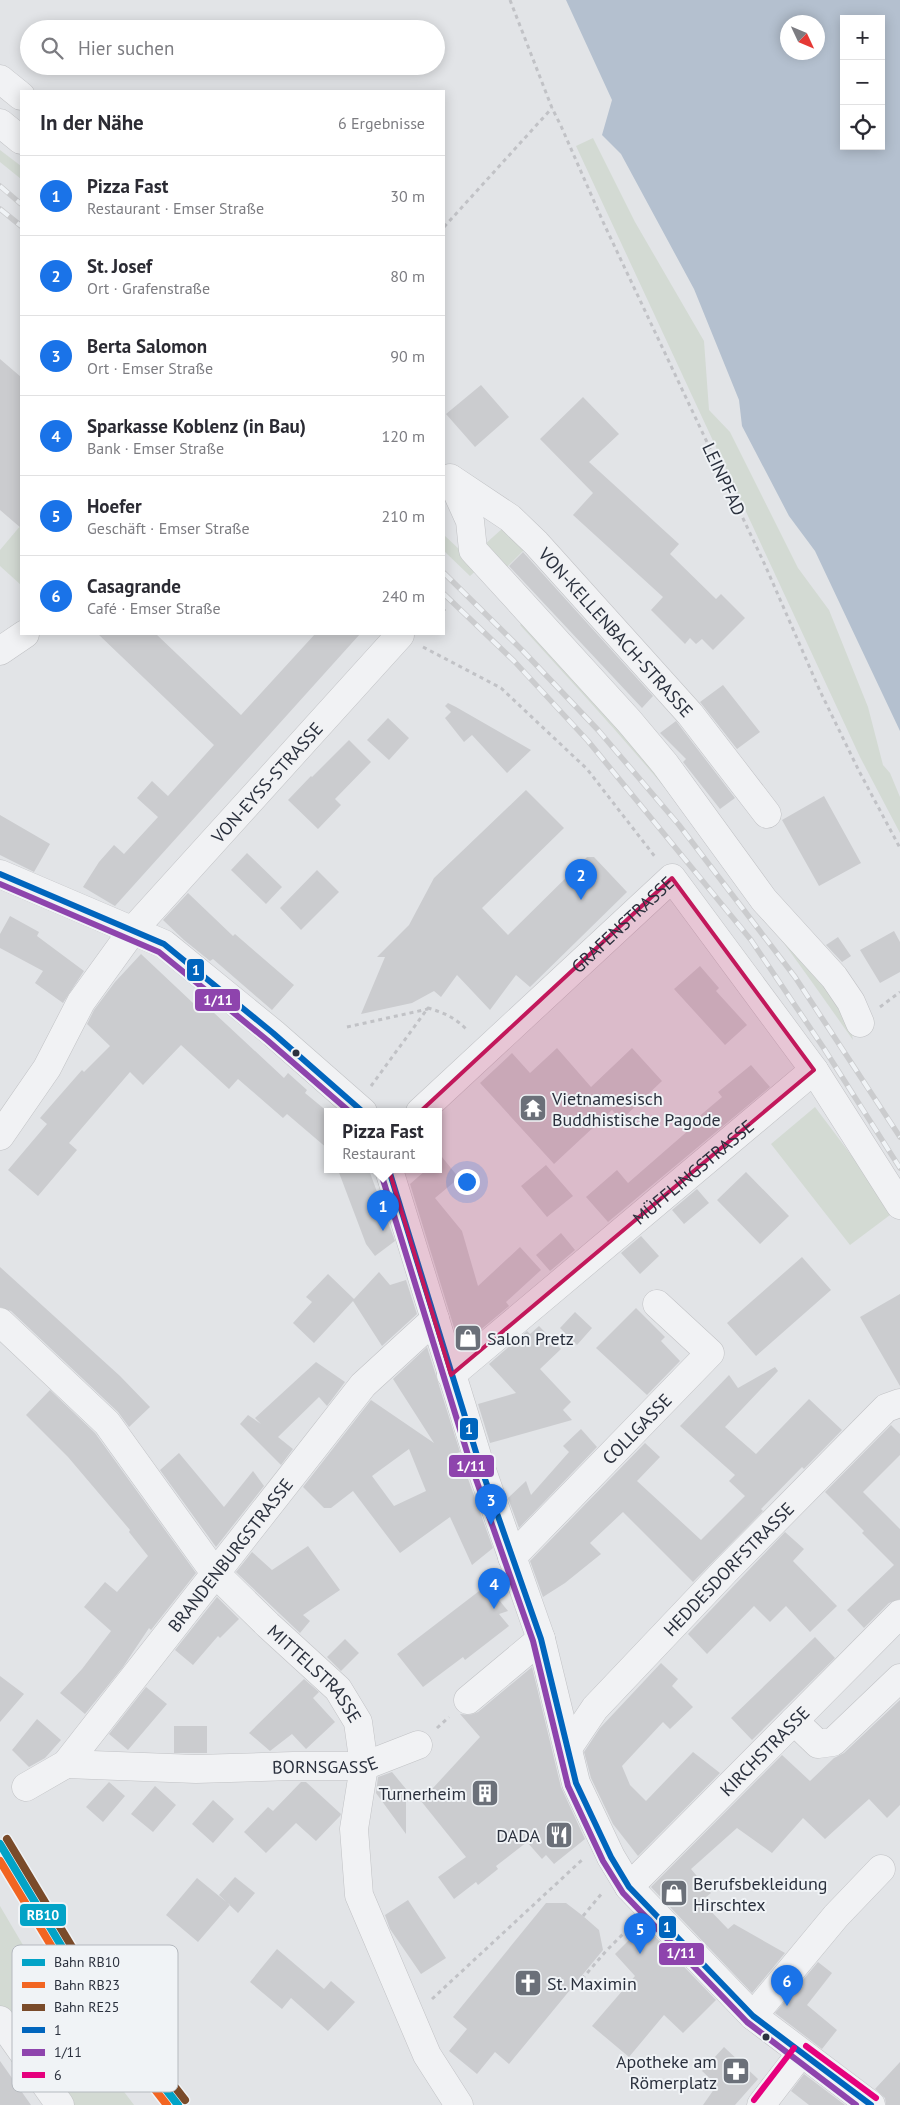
<!DOCTYPE html>
<html lang="de">
<head>
<meta charset="utf-8">
<style>
	:root { --surface:#fff; --page:#f2f2f3; --text:#2b2b33; --muted:#7c7c81; --line:#e1e1e2; --accent:#1a73e8 }
	body { margin:0; font-family:"PT Sans",sans-serif; background:var(--page); color:var(--text) }
	.controls { position:absolute; right:15px; top:15px; display:grid; overflow:hidden; border-radius:0px; box-shadow:0 2px 12px #0003 }
	.controls button { width:45px; height:45px; display:grid; place-items:center; padding:0; border:0; border-bottom:1px solid var(--line); background:var(--surface); color:var(--text); font:25px sans-serif }
	.compass { position:absolute; left:780px; top:15px; width:45px; height:45px; border-radius:50%; background:var(--surface); box-shadow:0 2px 12px #0003; rotate:134deg }
	.you { position:absolute; left:466px; top:1181px; width:18px; height:18px; margin:-12px; border:4px solid #fff; border-radius:50%; background:#1a73e8; box-shadow:0 0 0 8px #1a73e833 }
	.badge { display:grid; place-items:center; width:32px; height:32px; border-radius:50%; background:var(--accent); color:#fff; font-size:16px; font-weight:700 }
	.pin { position:absolute; translate:-50% -41px; filter:drop-shadow(0 1px 2px #0008) }
	.pin::after { content:''; position:absolute; top:26px; width:18px; height:15px; background:inherit; clip-path:polygon(0 0,100% 0,50% 100%) }
	.popup { position:absolute; left:324px; top:1108px; width:118px; height:65px; box-sizing:border-box; display:grid; place-content:center; border-radius:0px; background:var(--surface); filter:drop-shadow(0 1px 4px #0005); font-size:16px; white-space:nowrap; color:var(--muted) }
	.popup b { font-size:19px; color:var(--text) }
	.popup::after { content:''; position:absolute; left:50%; top:100%; margin-left:-10px; border:10px solid transparent; border-top-color:var(--surface) }
	.list { margin:0; padding:0; list-style:none }
	h2 { display:flex; justify-content:space-between; align-items:center; height:65px; margin:0; padding:0 20px; font-size:21px }
	h2 small { font-size:16px; font-weight:400; color:var(--muted) }
	.list li { display:grid; grid-template-columns:32px 1fr auto; gap:15px; align-items:center; box-sizing:border-box; height:80px; padding:0 20px; border-top:1px solid var(--line) }
	.list b { display:block; font-size:19px; white-space:nowrap }
	.list p { margin:0; font-size:16px; white-space:nowrap; color:var(--muted) }
	.list em { font-size:16px; font-style:normal; color:var(--muted) }
	.icon { flex:none; width:28px; height:28px; fill:none; stroke:currentColor; stroke-width:2; stroke-linecap:round; stroke-linejoin:round }
	.map { position:relative; flex:none; width:900px; height:2105px; overflow:hidden }
	.search { position:absolute; background:var(--surface); box-shadow:0 2px 12px #0003; left:20px; top:20px; width:425px; height:55px; display:flex; align-items:center; gap:12px; box-sizing:border-box; padding:0 18px; border-radius:28px; color:var(--muted); font-size:19px }
	.panel { position:absolute; background:var(--surface); box-shadow:0 2px 12px #0003; left:20px; top:90px; width:425px; height:545px; border-radius:0px }
	.map>svg:first-child { display:block }
	.green { fill:#d3dad3 }
	.water { fill:#b4c0cf; fill-rule:evenodd }
	.building { fill:#cbcccf; fill-rule:evenodd }
	.lines { fill:none; stroke-linecap:round; stroke-linejoin:round }
	.minor-casing { stroke:#c1c2c5; stroke-width:29 }
	.path { stroke:#c1c2c6; stroke-width:3; stroke-dasharray:4 4; stroke-linecap:butt }
	.minor { stroke:#f1f2f4; stroke-width:28 }
	.rail-casing { stroke:#cbccce; stroke-width:5.5 }
	.rail { stroke:#f0f3f6; stroke-width:4; stroke-dasharray:11; stroke-linecap:butt }
	.bus-1-casing { stroke:#f0f3f6; stroke-width:10 }
	.bus-2-casing { stroke:#f0f3f6; stroke-width:10 }
	.bus-3-casing { stroke:#f0f3f6; stroke-width:10 }
	.bus-1 { stroke:#0065bd; stroke-width:6 }
	.bus-2 { stroke:#8e44ad; stroke-width:6 }
	.bus-3 { stroke:#e5007d; stroke-width:6 }
	.rail-1-casing { stroke:#f0f3f6; stroke-width:11 }
	.rail-2-casing { stroke:#f0f3f6; stroke-width:11 }
	.rail-3-casing { stroke:#f0f3f6; stroke-width:11 }
	.rail-1 { stroke:#02a3c7; stroke-width:8 }
	.rail-2 { stroke:#f26522; stroke-width:8 }
	.rail-3 { stroke:#7a4b2a; stroke-width:8 }
	.marked { fill:#c2185b; fill-opacity:0.2; stroke:#c2185b; stroke-width:4; stroke-linejoin:round }
	.bus-dot { fill:#2b313e; stroke:#f0f3f6; stroke-width:2 }
	.labels { text-anchor:middle; dominant-baseline:central; stroke-width:4; stroke-linejoin:round; paint-order:stroke }
	.street-label { font-size:18px; fill:#2b313e; stroke:#f0f3f6 }
	.poi-label { font-size:18px; fill:#2b313e; stroke:#f0f3f6; text-anchor:start }
	.key { fill:#f0f3f6; stroke:#b5b9bf; stroke-width:1 }
	.key-label { font-size:14px; fill:#2b313e }
	.line-badge { stroke:#f0f3f6; stroke-width:2 }
	.badge-label { font-size:14px; text-anchor:middle; font-weight:bold; fill:#fff }
</style>
</head>
<body>
<div class="map">
<svg width="900" height="2105" viewBox="0 0 900 2105">
	<rect width="100%" height="100%" fill="#e2e4e7"/>
	<path class="green" d="M593 138 635 222 704 341 709 410 730 432 798 568 829 610 868 707 883 765 890 773 900 797V833L860 757 576 146Z
		M0 150 21 166V179L0 162Z
		M21 525V585L0 566V550Z
		M503 528 527 547 503 571 484 545Z
		M444 535 479 568 470 576 444 551Z
		M530 615 845 1005 853 1040C800 965 747 891 691 820 637 752 578 689 520 625Z
		M815 1107 894 1212 850 1245 771 1144Z
		M0 1906 50 1991 91 2048 134 2105H69L29 2051 0 2006Z"/>
	<path class="water" d="M566 0H900V731L815 551 789 516 742 426 739 400 694 289 621 154 602 135 612 100ZM844 19H881V146H844ZM788 22H818V52H788Z"/>
	<path class="building" d="M0 359 21 377V528L0 510Z
		M481 385 509 417 475 447 446 414Z
		M583 397 619 434 589 462 679 544 670 554 716 599 721 594 745 618 713 650 702 639 696 644 690 638 685 644 651 610 663 597 573 515 593 493 540 439Z
		M523 552 653 696 642 708 509 566Z
		M98 634H156L241 715 315 634H360L115 906 83 887 99 862 114 845 124 854 158 817 137 798 152 781 168 796 214 745Z
		M723 685 760 732 737 749 700 702Z
		M448 703 456 707 531 750 507 773 472 735 464 742 445 718 451 712 445 706Z
		M388 718 409 738 389 760 367 740Z
		M676 721 735 798 720 809 683 762 686 759 660 733Z
		M349 740 371 762 335 799 341 805 318 829 288 800 311 776 312 777Z
		M526 790 564 828 482 908 508 935 587 857H594L627 892 530 987 516 975 490 1010 457 975 441 997 434 991 412 1003 361 1014 385 957H377L409 925 434 878Z
		M824 796 861 863 819 886 782 820Z
		M0 815 50 844 34 872 0 855Z
		M247 853 282 887 266 904 231 870Z
		M317 870 339 892 301 930 280 908Z
		M188 893 233 936 235 934 294 985 272 1010 213 959 210 961 184 940 163 920Z
		M10 916 39 932 37 936 84 971 63 1003 35 983 43 971 0 948V934Z
		M894 931 900 942V972L880 983 860 950Z
		M838 937 851 956 842 962 826 945Z
		M141 954 193 1003 198 998 284 1078 288 1073 307 1090 305 1093 328 1112V1149L287 1114 283 1118 238 1079 229 1089 181 1045 143 1085 130 1072 69 1143 77 1150 38 1196 8 1170 47 1124 40 1118 82 1070 84 1072 110 1046 87 1024 94 1010 115 982Z
		M700 966 719 988 716 991 747 1025 725 1045 674 989Z
		M557 1048 591 1087 632 1048 662 1081 621 1120 612 1110 554 1164 480 1083 512 1053 530 1073Z
		M751 1065 770 1087 608 1222 586 1197 617 1170 628 1183 698 1122 696 1119 722 1097 718 1092Z
		M442 1157 459 1178 435 1198 462 1231 478 1286 520 1247 541 1270 506 1302 509 1306 460 1347 410 1184 426 1170H438V1160Z
		M546 1165 573 1196 547 1217 521 1186Z
		M338 1170H369L395 1241 375 1256 366 1244Z
		M746 1172 789 1216 760 1244 717 1200Z
		M697 1189 709 1203 684 1224 672 1210Z
		M561 1233 575 1250 550 1271 536 1255Z
		M641 1236 659 1256 640 1274 621 1253Z
		M802 1257 831 1290 756 1356 727 1323Z
		M0 1267 120 1376 150 1407 129 1427 118 1412 11 1311 0 1307Z
		M379 1272 390 1285 406 1280 417 1314 382 1346 353 1301 314 1343 293 1323 312 1302 306 1297 328 1274 354 1299Z
		M900 1294V1386L860 1317Z
		M636 1308 665 1337 661 1341 680 1361 647 1395 596 1348Z
		M575 1312 592 1328 577 1345 560 1328Z
		M539 1326 561 1349 540 1369 571 1402 563 1410 572 1420 490 1443 478 1404 516 1393 489 1364 527 1331 530 1334Z
		M427 1347 460 1452 451 1455 462 1462 493 1548 472 1565 450 1517 400 1553 353 1491 331 1508H324L303 1487 371 1400 434 1443 393 1379ZM409 1449 426 1491 394 1506 372 1476Z
		M316 1362 345 1382 327 1406 319 1397 278 1437 293 1449 281 1465 240 1424 248 1415 261 1424 255 1418Z
		M775 1367 778 1371 725 1427 756 1454 809 1399 842 1430 804 1469 802 1467 761 1509 763 1511 693 1582 623 1512 590 1543 601 1554 565 1583 543 1597 530 1561 645 1443 660 1457 637 1481 701 1540 745 1496 729 1481 735 1475 680 1426 729 1375 738 1388Z
		M50 1390 95 1433 196 1573 151 1630 149 1628 123 1667 85 1714 60 1693 82 1669 111 1631 84 1607 105 1582 117 1592 148 1556 129 1532 130 1530 68 1457 26 1415Z
		M891 1425 900 1434V1455L863 1492 900 1529V1599L889 1603 864 1628 847 1610 894 1565 862 1533 864 1531 825 1492Z
		M581 1429 597 1447 519 1528 508 1498 526 1481 531 1495 569 1452 563 1446Z
		M179 1453 224 1507 253 1471 264 1486 216 1547 160 1470Z
		M785 1532 804 1549 793 1561 837 1606 810 1632 786 1606 770 1622 754 1606 707 1654 688 1634Z
		M308 1546 340 1590 303 1615 310 1621 300 1633 236 1572 252 1552 272 1570Z
		M487 1585 508 1611 499 1614 509 1626 465 1660 463 1657 423 1687 397 1654Z
		M217 1597 239 1619 220 1638 218 1636 193 1665 175 1650Z
		M815 1637 835 1658 752 1740 731 1718Z
		M345 1639 359 1653 341 1671 327 1657Z
		M661 1663 678 1679 672 1686 693 1707 670 1729 663 1722 622 1766 630 1785 646 1801 693 1752 720 1773 638 1856 613 1824 591 1778 584 1752 600 1728Z
		M532 1667 561 1787 585 1839 554 1864 546 1855 542 1859 527 1842 496 1866 498 1869 478 1885 476 1882 454 1899 438 1877 466 1857 421 1801 480 1737 460 1714 470 1715 478 1712Z
		M0 1676 24 1694 0 1722Z
		M304 1679 319 1692 313 1698 335 1722 306 1749 292 1734 270 1751 249 1733Z
		M146 1687 167 1704 128 1750 109 1734Z
		M900 1700V1805L887 1818 869 1799 825 1839 803 1818 772 1853 737 1828 691 1869 711 1893 701 1901 728 1929 734 1924 785 1953 752 1993 651 1887 782 1755 810 1781 834 1758 844 1753Z
		M37 1719 61 1740 45 1758 29 1767 12 1750Z
		M174 1726H207V1753H174Z
		M392 1772 406 1789V1834L376 1793 378 1777Z
		M109 1782 125 1796 103 1822 86 1807Z
		M301 1782H306L341 1814 340 1816 316 1841 296 1823 266 1853 244 1832 268 1807 273 1811Z
		M155 1786 176 1805 153 1832 131 1814Z
		M213 1800 234 1819 213 1843 192 1824Z
		M235 1877 255 1893 238 1913 219 1895Z
		M197 1878 230 1905 198 1942 166 1915Z
		M408 1900 446 1958 421 1974 390 1929 385 1915Z
		M546 1903H566L583 1916 599 1930 603 1950 509 2064 495 2052 477 2074 449 2051 467 2029 453 2017Z
		M644 1925 716 2000 683 2033 664 2015 629 2057 592 2026 635 1976 615 1954Z
		M277 1949 324 1989 331 1981 355 2002 328 2031 291 1998 282 2009 250 1982Z
		M818 1962 832 1973 807 2005 837 2030 822 2049 775 2013Z
		M724 2047 758 2079 735 2105H703L717 2085 702 2071Z
		M0 2061 31 2105H0Z
		M900 2062V2105H886L885 2098 875 2089Z
		M804 2074 845 2105H809L791 2091Z"/>
	<g class="lines">
		<g class="minor-casing">
			<g id="minor">
				<path d="M0 79 21 96"/>
				<path d="M0 123 21 140"/>
				<path id="s1" d="M450 478 510 518 536 543 690 714 767 814"/>
				<path d="M451 479 470 521 473 550 629 721 665 764 764 900 834 977 851 1002 860 1023"/>
				<path d="M0 651 25 634"/>
				<path d="M0 874 164 944 273 1033 363 1112"/>
				<path id="s2" d="M420 1112 672 878 814 1070 900 1205"/>
				<path id="s3" d="M0 1136 47 1068 81 1002 133 930 400 635"/>
				<path d="M389 1170 479 1462 541 1639 576 1783 611 1857 629 1887 753 2016 871 2105"/>
				<path id="s4" d="M0 1322 107 1423 215 1573 268 1625 338 1689 358 1722 364 1766 354 1829 359 1895 427 2055 459 2105"/>
				<path id="s5" d="M451 1375 814 1070"/>
				<path id="s6" d="M512 1557 710 1353 657 1304"/>
				<path d="M468 1700 541 1639"/>
				<path d="M794 1721 818 1744 833 1742 900 1678"/>
				<path id="s7" d="M568 1748 595 1708 726 1570 886 1408 900 1403"/>
				<path id="s8" d="M66 1764 196 1769 293 1766H364L418 1745"/>
				<path id="s9" d="M26 1787 66 1764 363 1385 435 1319"/>
				<path id="s10" d="M629 1887 900 1614"/>
				<path d="M753 2016 836 1916 881 1869"/>
				<path d="M0 2020 60 2105"/>
				<path d="M761 2105 801 2053"/>
			</g>
		</g>
		<path class="path" d="M510 0 552 108 561 126 604 224 765 565 820 691 859 771 900 848
			M444 227 552 108
			M444 610 445 609
			M423 647 501 688 587 769 656 858
			M880 1007 900 992
			M347 1027 428 1009
			M371 1086 428 1008C445 1013 456 1018 468 1031
			M437 1728 449 1717
			M583 1916 603 1892
			M582 1979 606 1951 631 1926
			M432 1999 583 1859"/>
		<use href="#minor" class="minor"/>
		<g class="rail-casing">
			<path id="rail" d="M0 186 21 204
				M0 209 21 226
				M444 573 523 651 598 730 679 825 795 977 900 1137
				M444 594 514 661 588 741 751 940 823 1047 900 1168"/>
		</g>
		<use href="#rail" class="rail"/>
		<g class="bus-1-casing">
			<path id="bus-1" d="M0 874 164 944 273 1033 363 1112
				M389 1170 479 1462 541 1639 576 1783 611 1857 629 1887 753 2016 871 2105"/>
		</g>
		<g class="bus-2-casing">
			<path id="bus-2" d="M0 884 159 952 267 1040 350 1112
				M381 1173 471 1465 533 1641 568 1786 603 1861 623 1893 747 2022 856 2105"/>
		</g>
		<g class="bus-3-casing">
			<path id="bus-3" d="M806 2046 876 2098
				M754 2100 794 2048"/>
		</g>
		<use href="#bus-1" class="bus-1"/>
		<use href="#bus-2" class="bus-2"/>
		<use href="#bus-3" class="bus-3"/>
		<g class="rail-1-casing">
			<path id="rail-1" d="M0 1844 65 1952 98 2002 178 2105"/>
		</g>
		<g class="rail-2-casing">
			<path id="rail-2" d="M0 1861 58 1957 91 2007 167 2105"/>
		</g>
		<g class="rail-3-casing">
			<path id="rail-3" d="M7 1839 72 1947 105 1997 185 2100"/>
		</g>
		<use href="#rail-1" class="rail-1"/>
		<use href="#rail-2" class="rail-2"/>
		<use href="#rail-3" class="rail-3"/>
	</g>
	<path class="marked" d="M672 878 814 1070 451 1375 382 1147Z"/>
	<defs>
		<g id="temple-square" transform="scale(1.4375)"><rect x="-9" y="-9" width="18" height="18" rx="4" fill="#6b7079" stroke="#f0f3f6"/><path d="M0-6L5-2H3V0L6.5 2.5H4V6H1.5V3h-3V6H-4V2.5H-6.5L-3 0V-2H-5Z" fill="#fff"/></g>
		<g id="shop-square" transform="scale(1.4375)"><rect x="-9" y="-9" width="18" height="18" rx="4" fill="#6b7079" stroke="#f0f3f6"/><path d="M-5-2.5h2.3a2.7 3.5 0 0 1 5.4 0H5L5.5 6h-11ZM-1.5-2.5h3a1.5 2.3 0 0 0-3 0Z" fill="#fff"/></g>
		<g id="building-square" transform="scale(1.4375)"><rect x="-9" y="-9" width="18" height="18" rx="4" fill="#6b7079" stroke="#f0f3f6"/><path d="M-4-6H4V6H1V3H-1V6H-4ZM-2.5-4.3h1.7v1.8h-1.7ZM.8-4.3h1.7v1.8H.8ZM-2.5-1h1.7V.8h-1.7ZM.8-1h1.7V.8H.8Z" fill="#fff"/></g>
		<g id="restaurant-square" transform="scale(1.4375)"><rect x="-9" y="-9" width="18" height="18" rx="4" fill="#6b7079" stroke="#f0f3f6"/><path d="M-5-6h1v4h1v-4h1v4h1v-4h1v5L-1.5 .5V6h-2V.5L-5-1ZM5-6V6H3V1.5H1.5Q1.5-4 5-6Z" fill="#fff"/></g>
		<g id="church-square" transform="scale(1.4375)"><rect x="-9" y="-9" width="18" height="18" rx="4" fill="#6b7079" stroke="#f0f3f6"/><path d="M-1.2-6h2.4v3.5h3.3v2.4h-3.3V6h-2.4V-.1h-3.3v-2.4h3.3Z" fill="#fff"/></g>
		<g id="pharmacy-square" transform="scale(1.4375)"><rect x="-9" y="-9" width="18" height="18" rx="4" fill="#6b7079" stroke="#f0f3f6"/><path d="M-2-6h4v4h4v4h-4v4h-4v-4h-4v-4h4Z" fill="#fff"/></g>
	</defs>
	<g fill-rule="evenodd">
		<use href="#temple-square" x="533" y="1108"/>
		<use href="#shop-square" x="468" y="1338"/>
		<use href="#building-square" x="485" y="1793"/>
		<use href="#restaurant-square" x="559" y="1835"/>
		<use href="#shop-square" x="674" y="1893"/>
		<use href="#church-square" x="528" y="1983"/>
		<use href="#pharmacy-square" x="736" y="2071"/>
	</g>
	<g class="bus-dot">
		<circle cx="296" cy="1053" r="4.5"/>
		<circle cx="766" cy="2037" r="4.5"/>
	</g>
	<g class="labels">
		<g class="street-label">
			<text transform="translate(724 479) rotate(65)">LEINPFAD</text>
			<text stroke="none"><textPath href="#s1" startOffset="228">VON-KELLENBACH-STRASSE</textPath></text>
			<text stroke="none"><textPath href="#s3" startOffset="445">VON-EYSS-STRASSE</textPath></text>
			<text stroke="none"><textPath href="#s2" startOffset="276">GRAFENSTRASSE</textPath></text>
			<text stroke="none"><textPath href="#s5" startOffset="316">MÜFFLINGSTRASSE</textPath></text>
			<text stroke="none"><textPath href="#s6" startOffset="179">COLLGASSE</textPath></text>
			<text stroke="none"><textPath href="#s9" startOffset="312">BRANDENBURGSTRASSE</textPath></text>
			<text stroke="none"><textPath href="#s7" startOffset="241">HEDDESDORFSTRASSE</textPath></text>
			<text stroke="none"><textPath href="#s4" startOffset="474">MITTELSTRASSE</textPath></text>
			<text stroke="none"><textPath href="#s10" startOffset="192">KIRCHSTRASSE</textPath></text>
			<text stroke="none"><textPath href="#s8" startOffset="259">BORNSGASSE</textPath></text>
		</g>
		<g class="poi-label">
			<text x="552" y="1098">Vietnamesisch<tspan x="552" dy="21">Buddhistische Pagode</tspan></text>
			<text x="487" y="1338">Salon Pretz</text>
			<text x="466" y="1793" text-anchor="end">Turnerheim</text>
			<text x="540" y="1835" text-anchor="end">DADA</text>
			<text x="693" y="1883">Berufsbekleidung<tspan x="693" dy="21">Hirschtex</tspan></text>
			<text x="547" y="1983">St. Maximin</text>
			<text x="717" y="2061" text-anchor="end">Apotheke am<tspan x="717" dy="21">Römerplatz</tspan></text>
		</g>
	</g>
	<rect x="12" y="1945" width="166" height="147" rx="8" class="key"/>
	<rect x="22" y="1959" width="23" height="7" fill="#02a3c7"/>
	<rect x="22" y="1982" width="23" height="6" fill="#f26522"/>
	<rect x="22" y="2004" width="23" height="7" fill="#7a4b2a"/>
	<rect x="22" y="2027" width="23" height="6" fill="#0065bd"/>
	<rect x="22" y="2049" width="23" height="7" fill="#8e44ad"/>
	<rect x="22" y="2072" width="23" height="6" fill="#e5007d"/>
	<g class="key-label">
		<text x="54" y="1967">Bahn RB10</text>
		<text x="54" y="1990">Bahn RB23</text>
		<text x="54" y="2012">Bahn RE25</text>
		<text x="54" y="2035">1</text>
		<text x="54" y="2057">1/11</text>
		<text x="54" y="2080">6</text>
	</g>
	<g class="line-badge">
		<rect x="186" y="958" width="19" height="24" rx="5" fill="#0065bd"/>
		<rect x="194" y="988" width="47" height="24" rx="5" fill="#8e44ad"/>
		<rect x="459" y="1417" width="20" height="24" rx="5" fill="#0065bd"/>
		<rect x="448" y="1454" width="47" height="24" rx="5" fill="#8e44ad"/>
		<rect x="19" y="1903" width="48" height="24" rx="5" fill="#02a3c7"/>
		<rect x="658" y="1915" width="19" height="24" rx="5" fill="#0065bd"/>
		<rect x="658" y="1942" width="47" height="24" rx="5" fill="#8e44ad"/>
	</g>
	<g class="badge-label">
		<text x="196" y="975">1</text>
		<text x="218" y="1005">1/11</text>
		<text x="469" y="1434">1</text>
		<text x="471" y="1471">1/11</text>
		<text x="43" y="1920">RB10</text>
		<text x="667" y="1932">1</text>
		<text x="681" y="1958">1/11</text>
	</g>
</svg>
<div class="controls">
<button>+</button>
<button>−</button>
<button><svg class="icon" aria-label="locate" viewBox="0 0 24 24"><circle cx="12" cy="12" r="6"/><path d="M12 2v4M12 18v4M2 12h4M18 12h4"/></svg></button>
</div>
<svg class="compass" viewBox="-18 -18 36 36"><path d="M0-13l5 13h-10z" fill="#e53935"/><path d="M0 13l5-13h-10z" fill="#7c7c81"/></svg>
<div class="you"></div>
<div class="pin badge" style="left:383px;top:1231px">1</div>
<div class="popup"><b>Pizza Fast</b>Restaurant</div>
<div class="pin badge" style="left:581px;top:900px">2</div>
<div class="pin badge" style="left:491px;top:1525px">3</div>
<div class="pin badge" style="left:494px;top:1609px">4</div>
<div class="pin badge" style="left:640px;top:1954px">5</div>
<div class="pin badge" style="left:787px;top:2006px">6</div>
<div class="search"><svg class="icon" aria-label="search" viewBox="0 0 24 24"><circle cx="10" cy="10" r="6"/><path d="M15 15l6 6"/></svg>Hier suchen</div>
<section class="panel">
<h2>In der Nähe<small>6 Ergebnisse</small></h2>
<ul class="list">
<li><span class="badge">1</span><div><b>Pizza Fast</b><p>Restaurant · Emser Straße</p></div><em>30 m</em></li>
<li><span class="badge">2</span><div><b>St. Josef</b><p>Ort · Grafenstraße</p></div><em>80 m</em></li>
<li><span class="badge">3</span><div><b>Berta Salomon</b><p>Ort · Emser Straße</p></div><em>90 m</em></li>
<li><span class="badge">4</span><div><b>Sparkasse Koblenz (in Bau)</b><p>Bank · Emser Straße</p></div><em>120 m</em></li>
<li><span class="badge">5</span><div><b>Hoefer</b><p>Geschäft · Emser Straße</p></div><em>210 m</em></li>
<li><span class="badge">6</span><div><b>Casagrande</b><p>Café · Emser Straße</p></div><em>240 m</em></li>
</ul>
</section>
</div>
</body>
</html>
